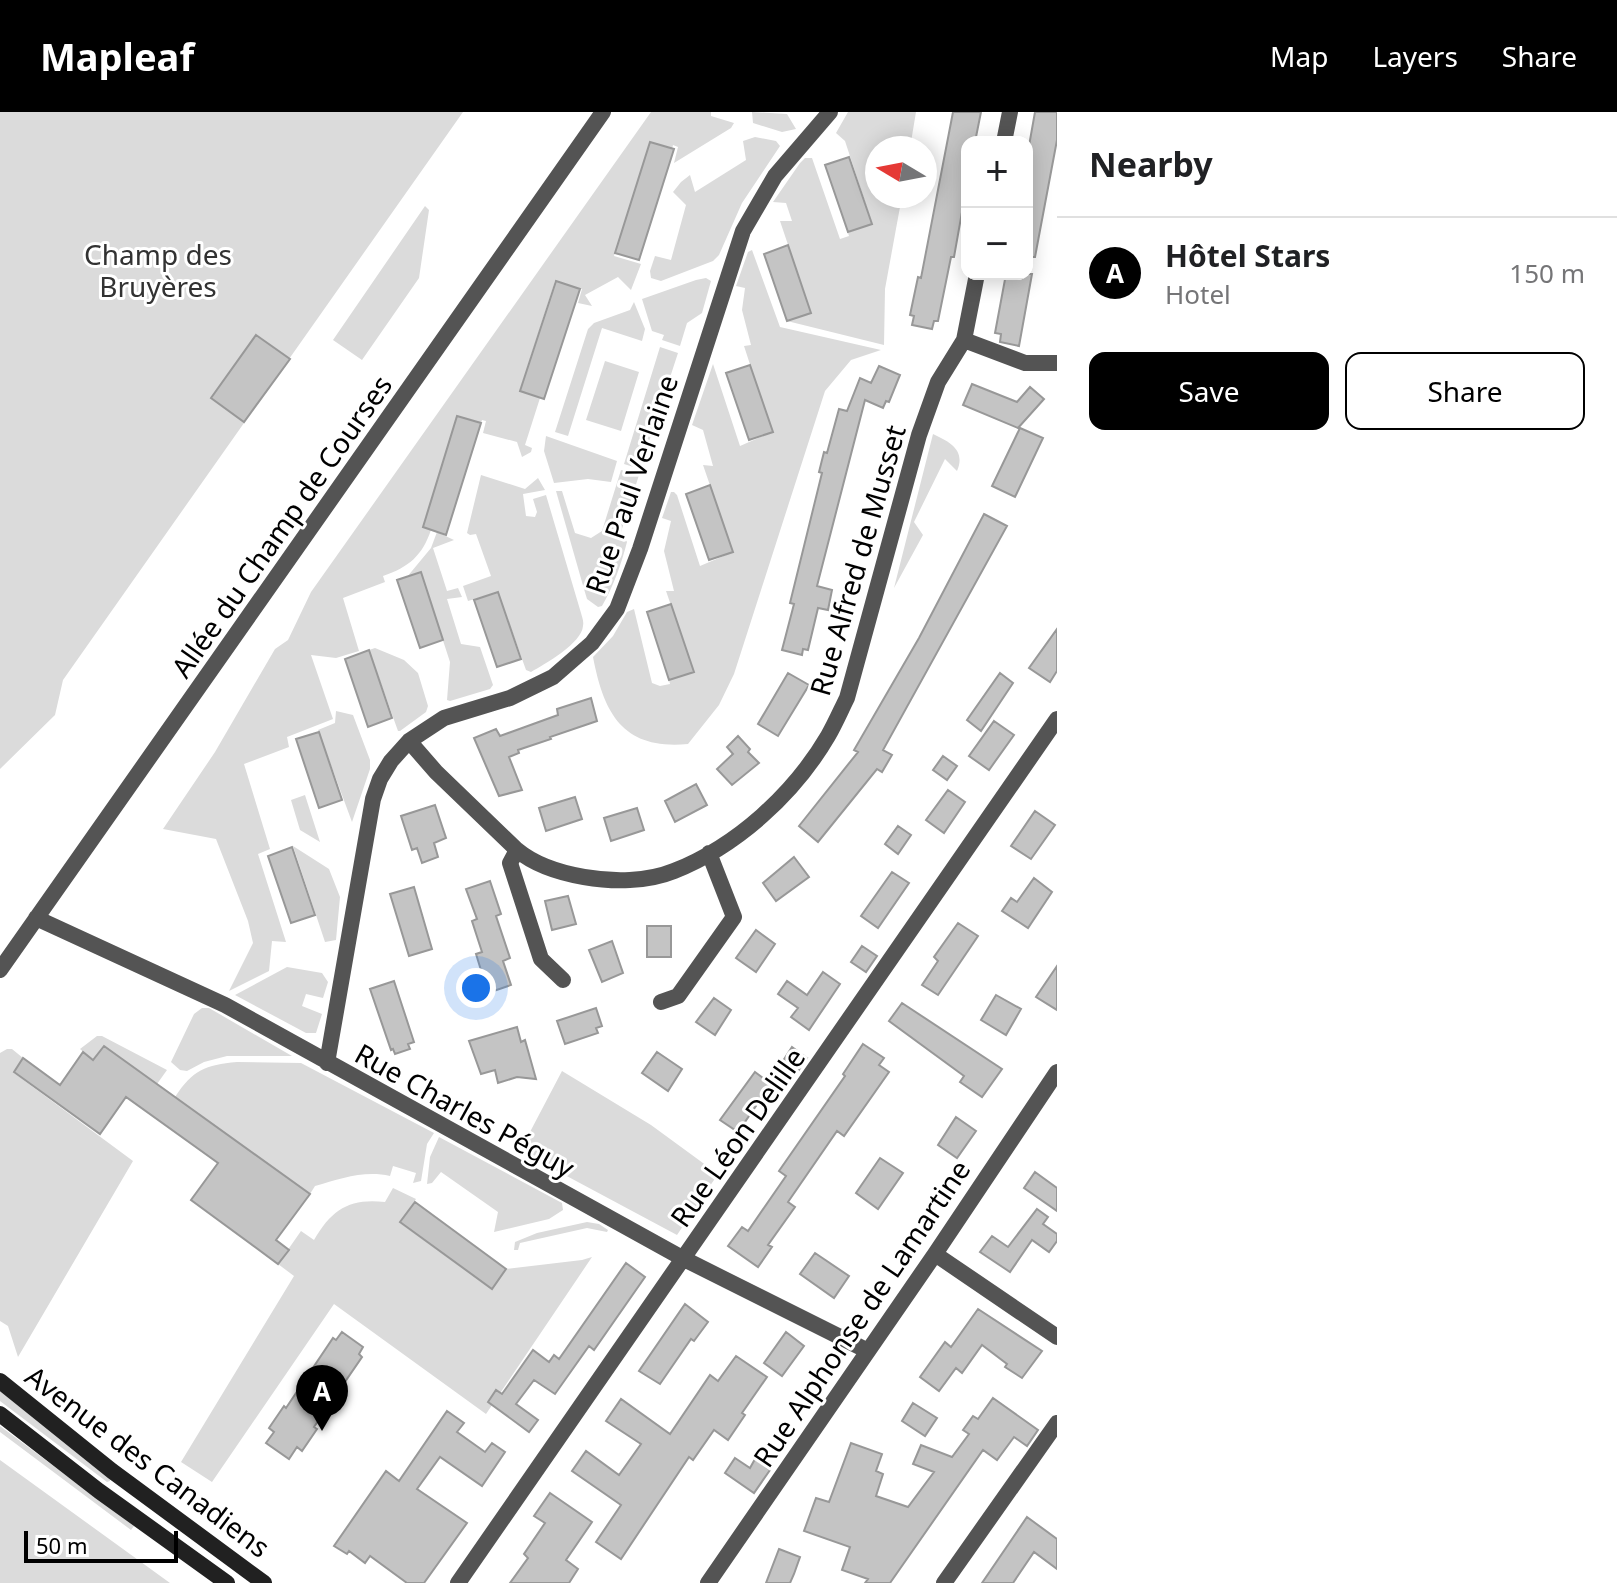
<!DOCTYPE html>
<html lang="en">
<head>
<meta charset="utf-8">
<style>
	:root { --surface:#fff; --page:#f6f6f6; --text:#202124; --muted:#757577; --line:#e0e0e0; --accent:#000 }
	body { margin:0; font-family:"Noto Sans",sans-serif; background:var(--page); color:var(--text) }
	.controls { position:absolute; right:24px; top:24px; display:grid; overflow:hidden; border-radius:16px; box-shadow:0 4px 20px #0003 }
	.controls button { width:72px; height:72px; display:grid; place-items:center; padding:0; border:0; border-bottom:2px solid var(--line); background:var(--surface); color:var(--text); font:40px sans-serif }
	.compass { position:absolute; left:865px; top:24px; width:72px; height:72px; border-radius:50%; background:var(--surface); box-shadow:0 4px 20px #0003; rotate:280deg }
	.scale { position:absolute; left:24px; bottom:20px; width:154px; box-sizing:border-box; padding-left:8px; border:4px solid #000; border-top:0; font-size:22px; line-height:28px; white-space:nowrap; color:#000; -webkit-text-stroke:6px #fff; paint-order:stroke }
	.you { position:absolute; left:476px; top:876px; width:28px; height:28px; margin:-20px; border:6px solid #fff; border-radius:50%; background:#1a73e8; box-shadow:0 0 0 12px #1a73e833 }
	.badge { display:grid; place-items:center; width:52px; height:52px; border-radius:50%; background:var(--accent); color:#fff; font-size:26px; font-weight:700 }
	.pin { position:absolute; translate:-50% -66px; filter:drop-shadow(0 2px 4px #0008) }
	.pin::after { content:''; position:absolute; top:42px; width:28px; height:24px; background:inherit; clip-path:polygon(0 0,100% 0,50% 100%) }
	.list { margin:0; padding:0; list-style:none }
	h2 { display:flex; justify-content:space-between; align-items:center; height:104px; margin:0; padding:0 32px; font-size:34px }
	h2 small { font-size:26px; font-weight:400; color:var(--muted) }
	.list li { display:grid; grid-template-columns:52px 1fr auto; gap:24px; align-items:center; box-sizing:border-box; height:112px; padding:0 32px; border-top:2px solid var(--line) }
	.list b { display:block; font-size:30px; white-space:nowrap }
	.list p { margin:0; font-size:26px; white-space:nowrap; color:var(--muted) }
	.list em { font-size:26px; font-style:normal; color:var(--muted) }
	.actions { display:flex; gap:16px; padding:24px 32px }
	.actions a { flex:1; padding:18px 0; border:2px solid var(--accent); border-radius:16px; text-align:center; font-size:28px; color:var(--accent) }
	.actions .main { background:var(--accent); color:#fff }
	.map { position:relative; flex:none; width:1057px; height:1471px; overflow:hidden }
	header { display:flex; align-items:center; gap:48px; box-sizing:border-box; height:112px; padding:0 40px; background:var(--accent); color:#fff }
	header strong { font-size:38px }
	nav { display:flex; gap:44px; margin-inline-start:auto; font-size:28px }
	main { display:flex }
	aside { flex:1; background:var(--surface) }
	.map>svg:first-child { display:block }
	.green { fill:#dbdbdb }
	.building { fill:#c4c4c4; stroke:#989898; stroke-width:2 }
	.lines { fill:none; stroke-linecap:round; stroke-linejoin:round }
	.street { stroke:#545454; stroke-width:16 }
	.secondary { stroke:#212121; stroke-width:16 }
	.labels { text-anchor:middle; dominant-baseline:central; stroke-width:6; stroke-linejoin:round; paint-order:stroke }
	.park-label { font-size:28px; fill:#323232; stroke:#fff }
	.street-label { font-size:28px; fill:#000; stroke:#fff }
</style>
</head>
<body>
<header>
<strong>Mapleaf</strong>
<nav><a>Map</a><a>Layers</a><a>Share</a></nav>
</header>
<main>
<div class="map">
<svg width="1057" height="1471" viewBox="0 0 1057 1471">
	<rect width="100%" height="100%" fill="#fff"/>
	<path class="green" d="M0 0H463L63 568 55 603 0 657Z
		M651 0H711V4L734 11 731 16 674 51 678 35 673 33 672 37 650 31 614 144 641 152 631 178 618 165 585 183 592 194 578 191 582 177 555 169 520 278 540 286 525 333 532 336 531 340 522 345 517 330 483 321 486 309 482 308 481 311 457 305 423 415 431 418C422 444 409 455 383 464L385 470 343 486 359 539 336 546 311 543 333 607 287 625 289 635 244 652 270 737 258 742 286 830 272 829 269 859 229 879 253 831 248 809 216 727 163 717 215 640 275 537 288 528 311 480Z
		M752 0 787 2 796 17 782 20 753 11Z
		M848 0H916L910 36H877V84H902L885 177 884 233 787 209 811 201 780 109H792L786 91 773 90 800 51 805 46H812L840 127 849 124 848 121 872 111 845 29 836 21Z
		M755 25 776 29 780 34 742 91 719 143 713 149 661 169 651 166 650 159 655 144 671 148 686 93 673 80 681 70 690 63 695 80 746 48 743 29Z
		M425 94 429 98 419 166 362 248 333 228Z
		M752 138 780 215 881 238 851 248 825 279 734 562 719 593 688 632C623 638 604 602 593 545L613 524 627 500 634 497 652 571 660 574 670 572 669 568 694 560 666 479H674L664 439 671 409 662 406 671 380H674L677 383 700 454 733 440 703 353 713 354 703 318 692 313 713 252 740 334 772 320 744 234 751 233 742 198 745 176 736 174 748 140Z
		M706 166 711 169 702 201 687 211 680 234 662 228 664 223 652 219 642 187 696 168Z
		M634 190 645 217 642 229 602 216 568 324 555 320 588 217 594 211 630 198Z
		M660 235 678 241 640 357 624 352Z
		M605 249 639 260 621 319 586 308Z
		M933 322C950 330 966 338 957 359L945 347 914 410 923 423 894 476Z
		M546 324 617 349 611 370 588 367 554 371 544 339Z
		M621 358 639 363 621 420 627 430C621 453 614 473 602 494L598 495 587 487 584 477 556 379H562L575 421 591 426 602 419Z
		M481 363 525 377 538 366 545 378 523 382 526 404 535 405 537 400 533 387 546 383 581 501C582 505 584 509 583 514 582 531 545 552 531 560L526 558 498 480 468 489 463 474 491 464 476 422 470 423 467 421Z
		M437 420 454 428 433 436 447 479 458 476 462 485 447 487 461 532 480 535 493 573 490 577 450 589 447 588 450 550 421 461 407 465 431 436Z
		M375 536 404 548 418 561 428 594 426 600 400 619H398L369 538Z
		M336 599 353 603 370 648V657L352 710 318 618 335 611Z
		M305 683 320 730 300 718 291 688Z
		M293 734 329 757 340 785 336 828 325 830Z
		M287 855 322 861 328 870 323 886 306 882 302 894 322 902 316 921H306L235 883Z
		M202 896H209L292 944H227L204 950 187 959 180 958 171 950 194 902Z
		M97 924H102L167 958 157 972 104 934 93 948 80 937Z
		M7 937H12L23 946 14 961 133 1049 18 1245 8 1214 0 1209V941Z
		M237 950 301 951 434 1021 427 1032 421 1069 413 1071 416 1061 393 1054 390 1064C364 1058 340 1067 315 1074L310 1082 175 985C193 958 205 953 237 950Z
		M562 959 651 1013 718 1062 677 1123 520 1039Z
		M439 1025 562 1091 563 1098 549 1107 494 1120 498 1100 441 1060 432 1071 427 1072 430 1045Z
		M393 1076 416 1087 400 1111 492 1177 506 1157 582 1148 592 1145 486 1302 334 1192 212 1370 181 1350 294 1164 278 1152 301 1119 314 1128C332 1097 350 1086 385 1090Z
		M587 1110 599 1112 608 1118 607 1120 587 1116 520 1131 518 1138H514L515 1130 537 1121Z
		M0 1279 110 1366V1369L107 1370 0 1289Z
		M0 1314 134 1414 131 1418 0 1320Z
		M0 1348 170 1471H0Z"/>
	<path class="building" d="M953 0H981L975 30H967V72L954 145H951L938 209H934L932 217 912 213 914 204 910 203 918 165 921 166Z
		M1035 0H1057V28L1035 145H1027V45Z
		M650 30 674 37 639 148 615 141Z
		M849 45 872 112 848 120 825 53Z
		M788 133 811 201 787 209 764 142Z
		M1006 162H1032L1019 234 1000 230 1001 222 995 221Z
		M556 169 580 177 544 287 520 279Z
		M256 223 290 247 244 310 211 286Z
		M750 253 773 320 749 328 726 261Z
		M879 254 900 263 889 290 886 289 883 296 865 288 817 474 832 478 828 498 818 496 808 538 803 537 802 543 782 538 794 492 790 491 822 361 819 360 824 340 827 341 839 297 847 299 860 266 871 271Z
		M972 272 1017 290 1030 275 1044 287 1018 316 963 293Z
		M457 304 481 311 446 423 423 415Z
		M1020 316 1043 326 1015 385 992 374Z
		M710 373 733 440 709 448 686 382Z
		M984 402 1007 414 883 638 892 643 882 660 877 657 818 730 799 714 858 640 854 638 919 526Z
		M421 460 443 528 420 536 397 468Z
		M498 480 521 547 497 555 474 488Z
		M671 492 694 560 669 568 647 500Z
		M1057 517V559L1050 570 1029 556Z
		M369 538 392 606 368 615 345 547Z
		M788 561 809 573 778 624 758 612Z
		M1000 561 1013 571 981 619 967 608Z
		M591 586 597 609 550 625 551 627 518 638 519 641 509 645 522 678 499 684 474 626 496 617 500 624 558 603 557 597Z
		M994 609 1014 623 989 658 969 644Z
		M319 620 342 688 319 696 296 627Z
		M738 624 750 637 748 640 759 651 732 673 717 657 733 642 727 635Z
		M943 644 957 654 947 668 933 658Z
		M696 672 707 693 675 710 665 689Z
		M948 678 965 690 944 721 926 708Z
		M575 685 582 707 546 719 539 696Z
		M435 693 446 726 434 731 438 745 422 751 417 736 412 738 401 704Z
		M637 696 644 718 611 729 604 706Z
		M1035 699 1055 713 1031 747 1011 734Z
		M898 714 911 723 898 742 885 732Z
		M292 735 315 803 291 811 268 744Z
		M794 745 809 765 776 789 763 771Z
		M892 760 909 771 878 816 861 804Z
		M1034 766 1052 780 1028 816 1002 799 1011 786 1017 790Z
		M490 769 501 802 496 804 510 846 503 849 511 873 488 881 476 842 482 840 472 809 477 807 466 777Z
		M414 775 432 837 409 844 390 782Z
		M568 784 576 812 552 818 545 789Z
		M958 811 978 824 938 883 922 873 938 849 934 845Z
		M647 814H671V845H647Z
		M756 818 775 832 756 860 736 846Z
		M612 829 623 861 602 870 589 838Z
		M862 834 877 844 866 860 851 850Z
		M1057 854V898L1036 885Z
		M823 860 840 872 809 918 791 905 798 896 778 882 787 869 807 883Z
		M394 869 414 930 408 932 410 937 395 942 393 937 391 938 370 877Z
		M996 883 1021 897 1006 923 981 908Z
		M714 886 731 898 715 923 696 910Z
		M902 891 1002 957 982 985 960 970 964 964 889 909Z
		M596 896 602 914 596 916 598 921 565 932 557 909Z
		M517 915 521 930 525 928 536 967 517 965 498 971 495 958 481 962 469 929Z
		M863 932 884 946 879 953 889 960 844 1024 837 1019 788 1090 795 1095 768 1133 772 1135 758 1155 728 1134 742 1115 748 1119 786 1064 779 1059 845 964 843 962Z
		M104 934 310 1082 276 1128 289 1138 278 1152 191 1088 218 1051 126 985 100 1022 14 960 23 946 60 973 83 940 93 948Z
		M792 935 807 946 796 962 781 952Z
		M657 940 682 957 668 979 642 961Z
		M755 960 771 972 738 1020 720 1008Z
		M956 1005 976 1019 957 1046 938 1033Z
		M880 1046 903 1061 878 1097 856 1081Z
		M1035 1060 1057 1076V1099L1024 1076Z
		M415 1090 506 1157 492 1177 400 1110Z
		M1037 1097 1048 1105 1043 1112 1057 1122V1129L1049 1140 1032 1128 1010 1160 980 1140 992 1124 1008 1135Z
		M815 1141 849 1164 834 1186 800 1162Z
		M626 1151 645 1165 594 1238 589 1234 555 1282 534 1268 516 1292 538 1308 529 1320 488 1290 496 1278 502 1282 533 1238 549 1250 554 1243 559 1247Z
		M685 1192 708 1210 694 1229 691 1227 660 1272 639 1259Z
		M978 1197 1042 1239 1022 1266 1005 1255 1007 1252 982 1233 962 1261 956 1256 939 1279 920 1265 945 1230 951 1235Z
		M342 1220 363 1235 359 1242 362 1245 314 1315 317 1317 302 1339 297 1335 289 1347 266 1331 274 1320 269 1316 284 1294 286 1296 333 1226 336 1228Z
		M786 1220 804 1234 782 1264 764 1251Z
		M736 1244 767 1265 742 1301 745 1303 728 1328 714 1318 693 1348 689 1345 621 1447 596 1430 621 1393 572 1359 586 1339 619 1363 641 1332 606 1309 621 1287 670 1322 710 1263 718 1269Z
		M993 1286 1038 1318 1027 1334 1014 1325 997 1348 983 1338 890 1471H865L868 1467 842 1458 850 1435 804 1419 816 1386 829 1390 851 1331 882 1342 876 1359 883 1362 876 1384 908 1395 934 1360 913 1352 921 1333 952 1345 969 1322 963 1318 973 1304 978 1307Z
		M913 1291 937 1306 925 1324 902 1309Z
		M447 1299 464 1311 457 1320 485 1340 492 1331 505 1340 482 1374 440 1345 417 1377 467 1411 424 1471H407L370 1444 365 1451 349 1439 347 1442 334 1434 386 1359 399 1369Z
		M735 1346 750 1356 755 1347 770 1358 754 1381 725 1361Z
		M550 1381 592 1410 566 1448 578 1457 569 1471H510L528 1446 524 1442 545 1411 534 1404Z
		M1027 1405 1057 1427V1457L1034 1440 1013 1471H982Z
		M779 1437 800 1445 794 1462 790 1471H766Z"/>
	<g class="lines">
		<path class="street" d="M1004 30 1010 0
			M964 228 1025 251H1057
			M409 629 436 660 517 738C535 753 561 761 584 765 613 770 647 770 674 759 737 734 794 682 828 624 835 612 841 598 847 586L919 323 938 270 964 228 977 162
			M517 738 510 751 541 847 563 868
			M36 806 225 893 684 1147 868 1239
			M0 858 603 0
			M661 890 678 884 734 805 709 741
			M327 951 373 687 380 667 391 649 409 629 444 606 510 586 553 565 592 531 617 497 640 437 743 119 775 64 830 0
			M935 1142 1057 1225
			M458 1471 1057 607
			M708 1471 935 1142 1057 960
			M944 1471 1057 1311"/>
		<path class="secondary" d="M0 1269 112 1359 264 1471
			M0 1302 99 1379 227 1471"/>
	</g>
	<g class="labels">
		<g class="park-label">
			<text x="158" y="142">Champ des<tspan x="158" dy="32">Bruyères</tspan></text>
		</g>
		<g class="street-label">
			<text transform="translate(631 372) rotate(-71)">Rue Paul Verlaine</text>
			<text transform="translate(281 414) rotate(-55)">Allée du Champ de Courses</text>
			<text transform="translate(857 448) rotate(-74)">Rue Alfred de Musset</text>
			<text transform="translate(465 998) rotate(29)">Rue Charles Péguy</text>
			<text transform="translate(737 1025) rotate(-55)">Rue Léon Delille</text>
			<text transform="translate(861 1201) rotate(-56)">Rue Alphonse de Lamartine</text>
			<text transform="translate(148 1349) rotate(37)">Avenue des Canadiens</text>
		</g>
	</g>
</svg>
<div class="controls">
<button>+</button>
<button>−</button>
</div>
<svg class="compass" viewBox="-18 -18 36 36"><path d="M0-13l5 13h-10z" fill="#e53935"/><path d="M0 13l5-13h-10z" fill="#757577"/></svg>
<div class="scale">50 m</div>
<div class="you"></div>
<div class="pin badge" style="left:322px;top:1319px">A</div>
</div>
<aside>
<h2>Nearby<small></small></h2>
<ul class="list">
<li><span class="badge">A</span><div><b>Hôtel Stars</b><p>Hotel</p></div><em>150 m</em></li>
</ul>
<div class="actions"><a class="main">Save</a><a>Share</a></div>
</aside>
</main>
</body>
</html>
